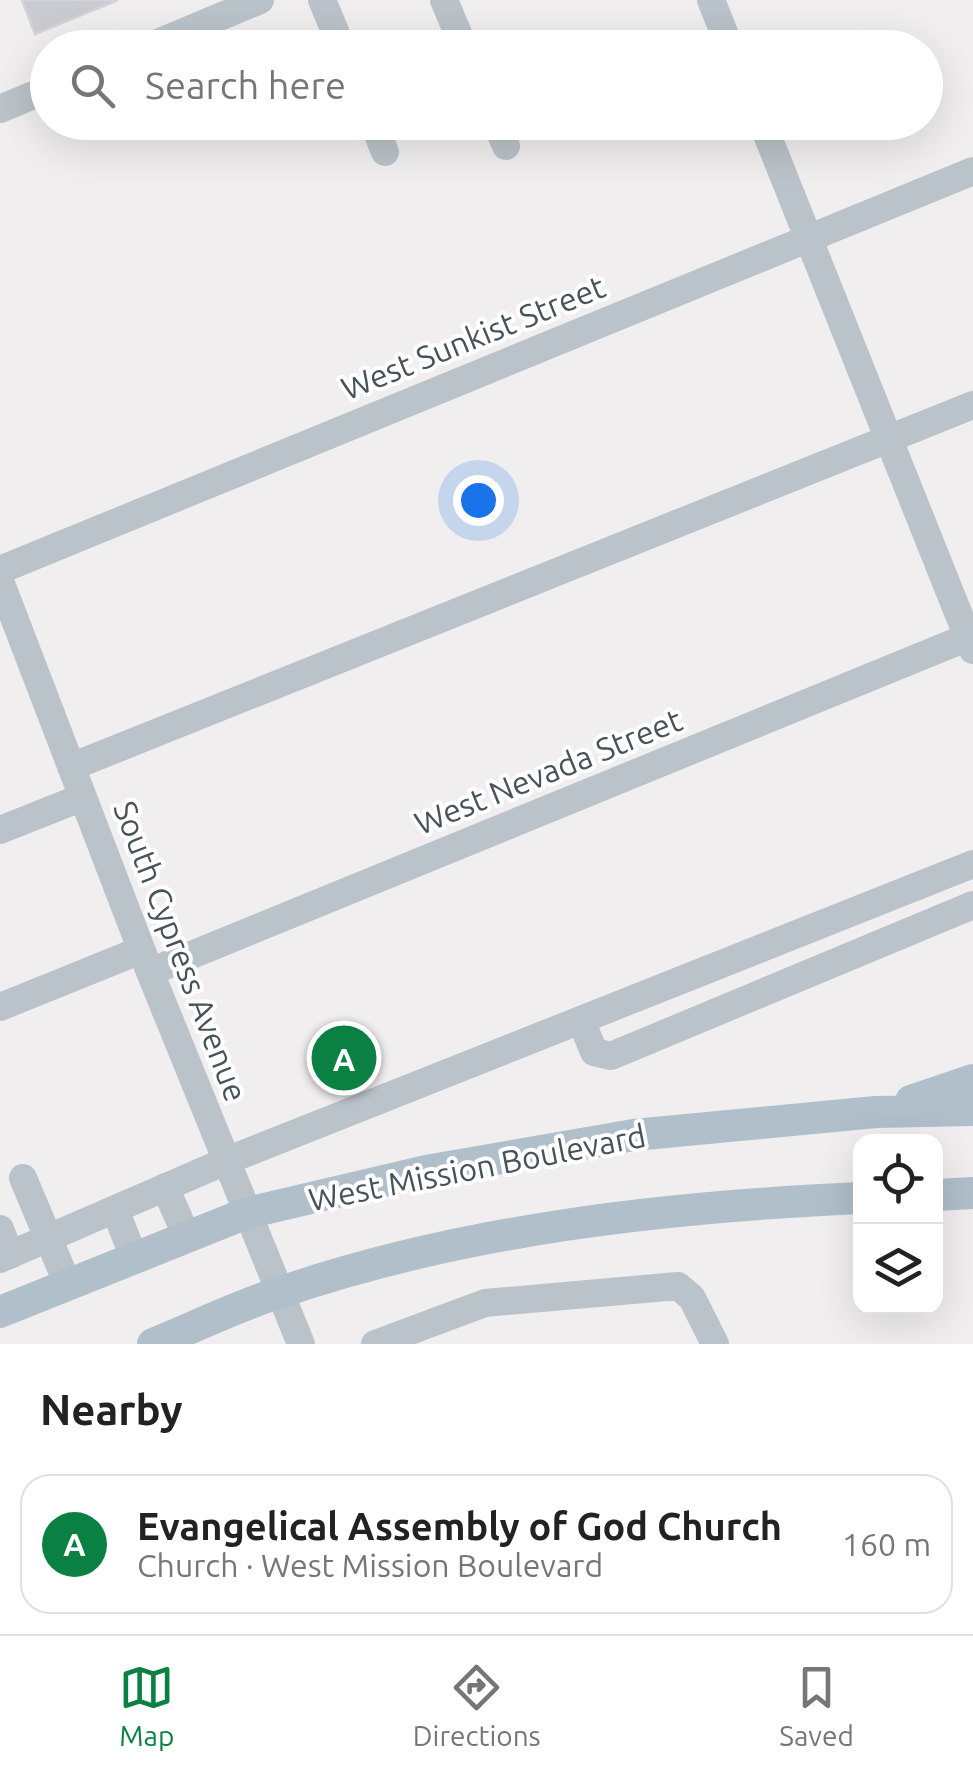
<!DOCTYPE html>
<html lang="en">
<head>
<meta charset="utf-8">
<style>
	:root { --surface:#fff; --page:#f6f6f6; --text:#222; --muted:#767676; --line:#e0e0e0; --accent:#0b8043 }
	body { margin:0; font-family:Ubuntu,sans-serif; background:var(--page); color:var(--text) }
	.controls { position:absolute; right:30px; bottom:30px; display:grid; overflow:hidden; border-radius:20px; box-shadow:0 10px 40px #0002 }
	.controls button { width:90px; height:90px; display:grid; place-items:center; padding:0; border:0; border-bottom:2px solid var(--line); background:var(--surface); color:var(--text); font:50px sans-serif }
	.you { position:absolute; left:478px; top:500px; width:35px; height:35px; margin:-25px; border:8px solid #fff; border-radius:50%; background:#1a73e8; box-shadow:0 0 0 15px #1a73e833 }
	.badge { display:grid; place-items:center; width:65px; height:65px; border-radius:50%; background:var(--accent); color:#fff; font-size:32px; font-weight:700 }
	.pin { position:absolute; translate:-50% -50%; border:5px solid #fff; box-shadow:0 2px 10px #0006 }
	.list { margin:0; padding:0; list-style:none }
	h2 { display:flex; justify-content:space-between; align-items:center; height:130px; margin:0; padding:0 40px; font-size:42px }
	h2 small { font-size:32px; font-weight:400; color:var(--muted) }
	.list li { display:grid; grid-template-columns:65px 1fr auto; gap:30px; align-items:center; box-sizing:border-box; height:140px; margin:0 20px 20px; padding:0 20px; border:2px solid var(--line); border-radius:30px }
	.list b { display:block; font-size:38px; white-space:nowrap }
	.list p { margin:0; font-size:32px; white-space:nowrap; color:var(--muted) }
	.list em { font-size:32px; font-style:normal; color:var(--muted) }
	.icon { flex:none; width:55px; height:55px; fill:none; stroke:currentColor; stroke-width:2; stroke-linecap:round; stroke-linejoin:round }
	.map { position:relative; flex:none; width:973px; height:1344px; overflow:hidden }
	.search { position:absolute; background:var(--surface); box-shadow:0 10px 40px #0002; left:30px; right:30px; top:30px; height:110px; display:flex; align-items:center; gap:25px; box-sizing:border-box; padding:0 35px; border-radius:55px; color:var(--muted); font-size:38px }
	.sheet { height:290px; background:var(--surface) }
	nav { display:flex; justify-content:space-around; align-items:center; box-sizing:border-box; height:140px; border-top:2px solid var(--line); background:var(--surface); font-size:28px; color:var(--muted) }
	nav a { display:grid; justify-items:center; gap:5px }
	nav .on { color:var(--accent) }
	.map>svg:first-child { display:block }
	.building { fill:#c9cbd0; stroke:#d2d4d9; stroke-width:2.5 }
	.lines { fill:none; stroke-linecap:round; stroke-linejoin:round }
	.minor { stroke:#bac3c9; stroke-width:28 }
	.major { stroke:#b0bfca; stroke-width:32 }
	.labels { text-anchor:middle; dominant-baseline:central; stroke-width:8; stroke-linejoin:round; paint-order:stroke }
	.street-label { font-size:32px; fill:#485259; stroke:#fff }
</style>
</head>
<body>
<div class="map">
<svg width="973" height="1344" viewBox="0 0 973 1344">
	<rect width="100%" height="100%" fill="#f0eeee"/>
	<path class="building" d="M22 0H118L35 34Z"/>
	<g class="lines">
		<path class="minor" d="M322 0 342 48
			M444 0 464 48
			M711 0 730 48
			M146 48 260 0
			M0 109 48 89
			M373 122 385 152
			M496 122 506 146
			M762 122 973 650
			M0 570 973 171
			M0 581 150 972 301 1344
			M71 767 973 405
			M0 830 83 797
			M150 972 973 635
			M0 1007 141 950
			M581 1020 594 1052 611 1056 973 905
			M23 1178 68 1285
			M165 1187 187 1237
			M115 1209 134 1258
			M0 1229 10 1255
			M0 1259 226 1161 973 864
			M375 1344 485 1303 678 1286 692 1298 715 1344"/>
		<path class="major" d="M911 1101 973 1080
			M936 1195 973 1193
			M0 1312 247 1213 426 1171 634 1135 876 1112 973 1110
			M153 1344C195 1327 237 1306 281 1292 466 1229 666 1207 860 1198"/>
	</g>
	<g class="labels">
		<g class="street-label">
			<text transform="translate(473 337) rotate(-22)">West Sunkist Street</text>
			<text transform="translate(548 771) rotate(-22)">West Nevada Street</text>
			<text transform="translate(181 951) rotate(69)">South Cypress Avenue</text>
			<text transform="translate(477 1167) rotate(-11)">West Mission Boulevard</text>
		</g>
	</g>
</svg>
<div class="controls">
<button><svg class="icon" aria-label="locate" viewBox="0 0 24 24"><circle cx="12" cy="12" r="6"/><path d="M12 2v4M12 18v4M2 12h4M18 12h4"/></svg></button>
<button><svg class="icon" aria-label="layers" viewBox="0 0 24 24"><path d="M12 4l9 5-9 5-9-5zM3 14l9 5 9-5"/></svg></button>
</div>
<div class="you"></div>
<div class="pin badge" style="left:344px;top:1058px">A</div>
<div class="search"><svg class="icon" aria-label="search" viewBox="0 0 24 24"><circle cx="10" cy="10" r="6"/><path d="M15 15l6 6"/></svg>Search here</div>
</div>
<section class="sheet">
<h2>Nearby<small></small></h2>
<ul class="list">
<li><span class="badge">A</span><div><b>Evangelical Assembly of God Church</b><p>Church · West Mission Boulevard</p></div><em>160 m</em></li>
</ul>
</section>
<nav>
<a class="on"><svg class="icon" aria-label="map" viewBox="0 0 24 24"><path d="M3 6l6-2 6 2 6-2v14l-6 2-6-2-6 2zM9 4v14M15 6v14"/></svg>Map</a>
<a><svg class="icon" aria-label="directions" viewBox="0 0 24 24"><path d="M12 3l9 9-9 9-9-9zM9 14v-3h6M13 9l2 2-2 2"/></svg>Directions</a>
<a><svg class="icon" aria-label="saved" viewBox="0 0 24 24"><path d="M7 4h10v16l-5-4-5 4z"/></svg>Saved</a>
</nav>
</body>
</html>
